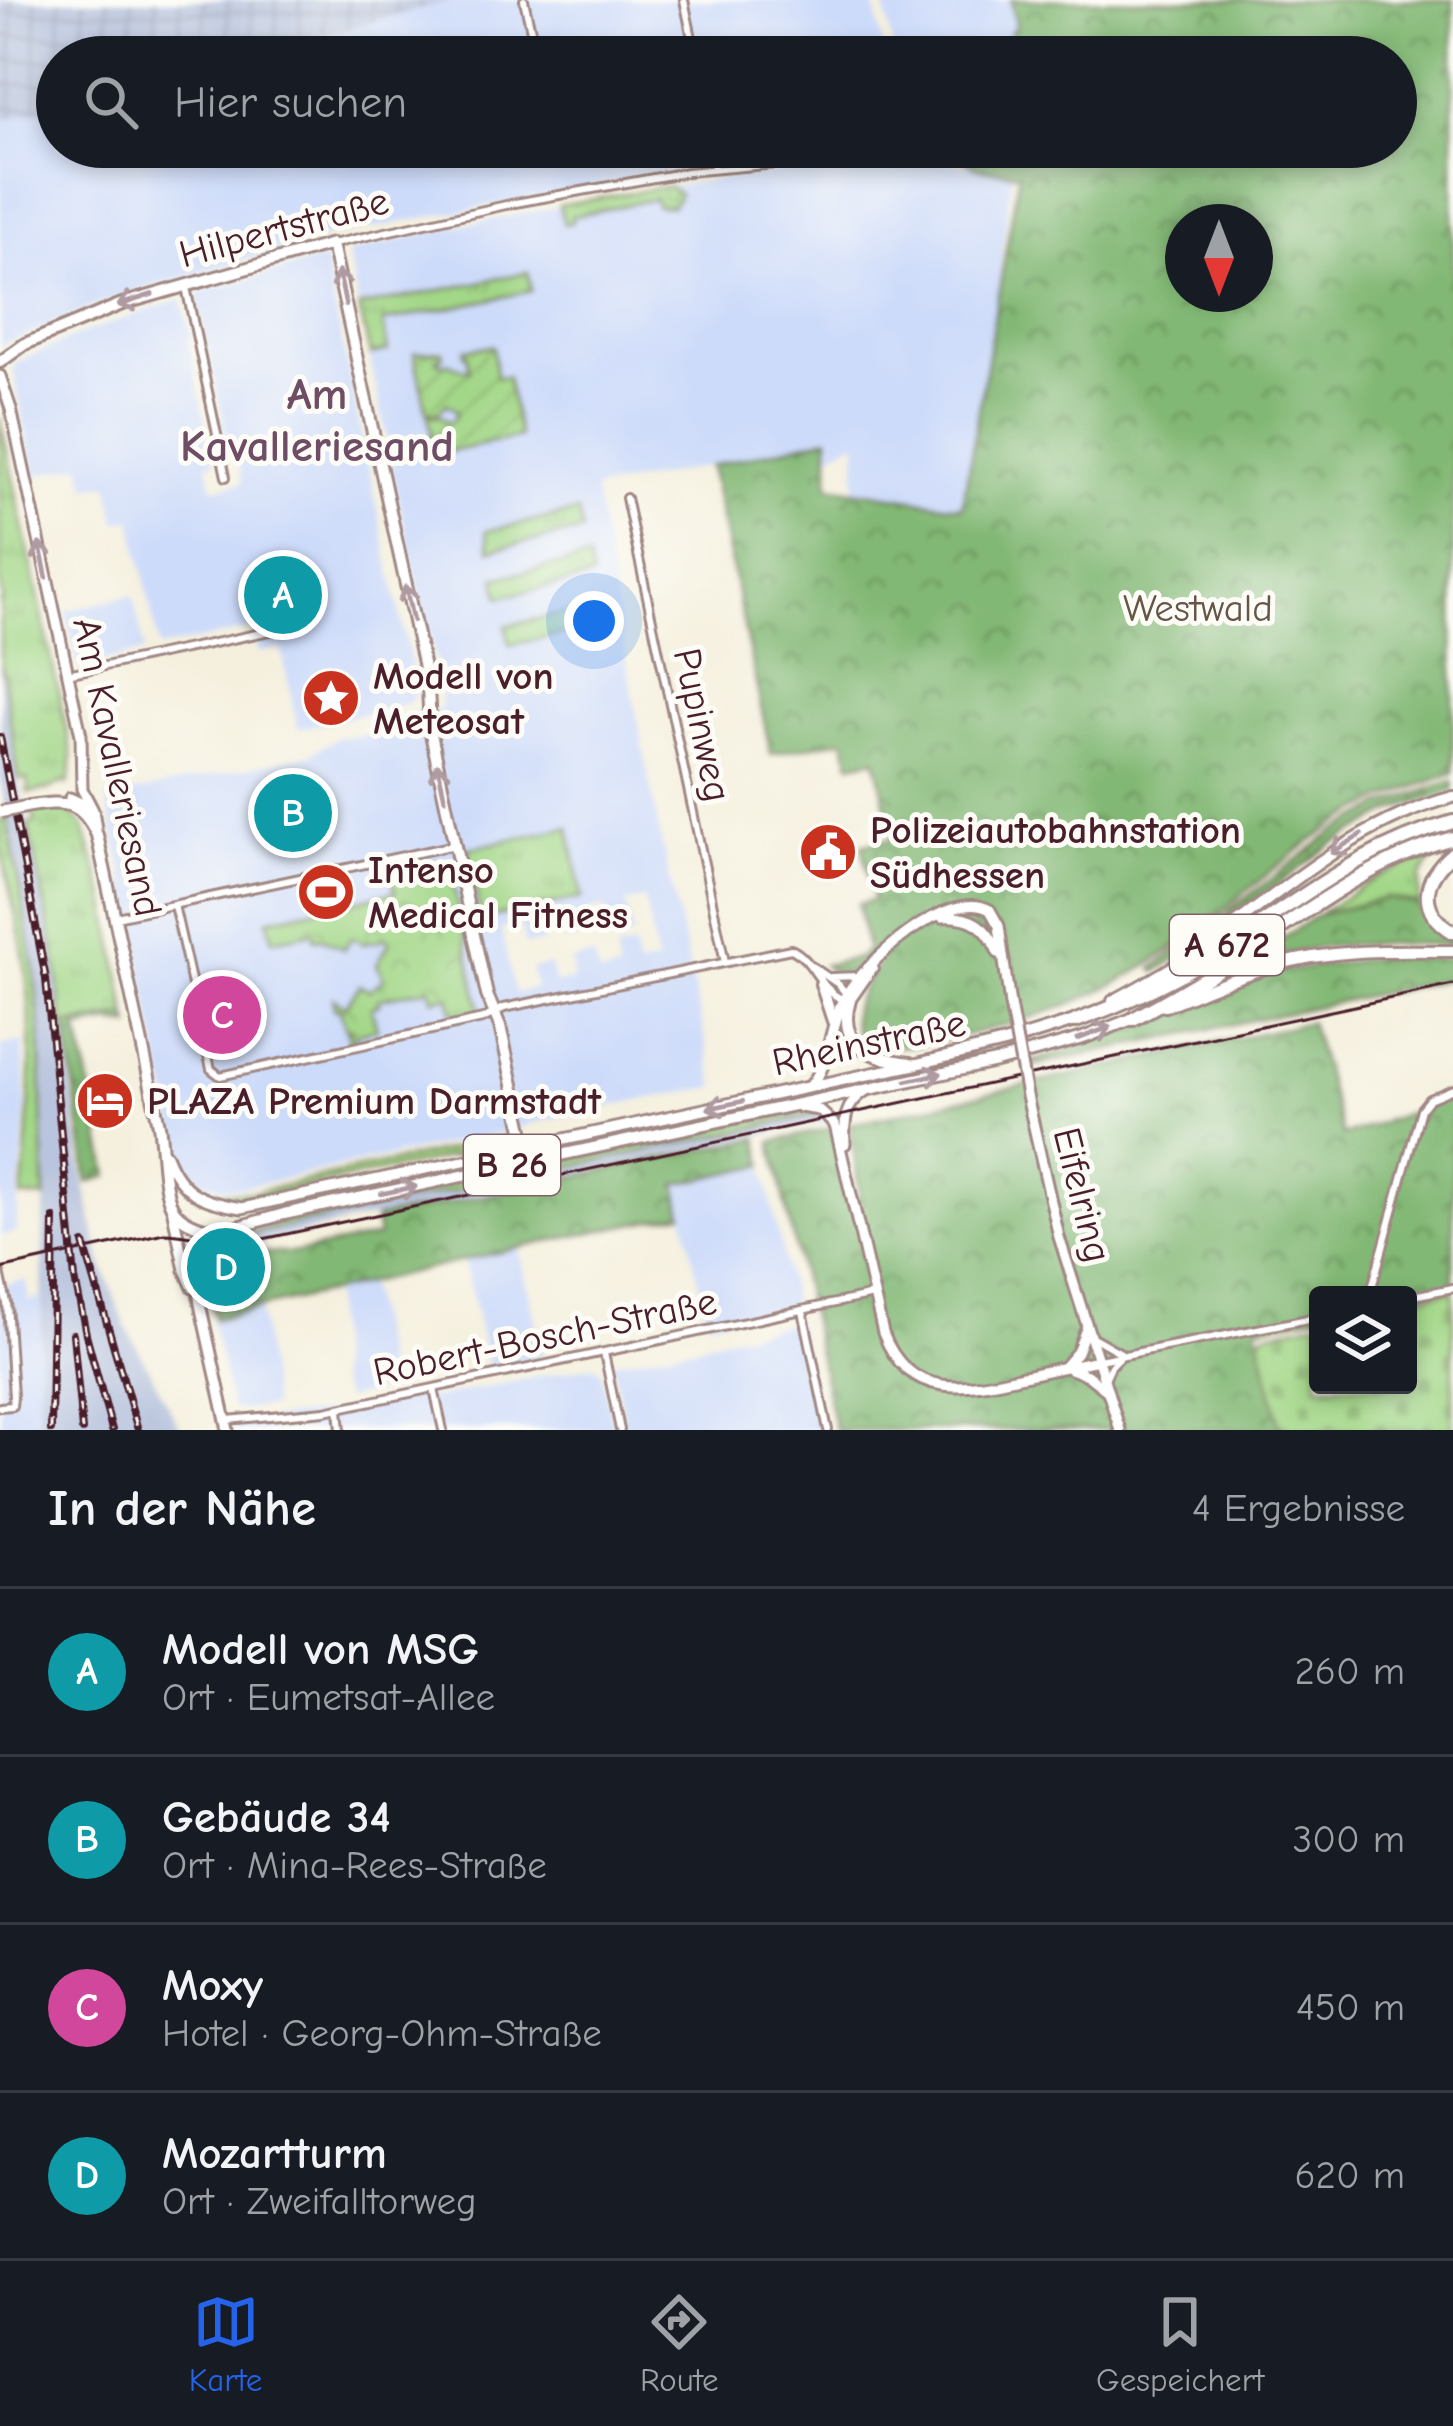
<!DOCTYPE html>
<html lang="de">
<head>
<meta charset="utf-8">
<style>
	:root { --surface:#171b24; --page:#242831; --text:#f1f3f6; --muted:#9ea1a6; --line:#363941; --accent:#2563eb }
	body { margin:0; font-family:"Comic Neue",sans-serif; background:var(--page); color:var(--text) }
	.controls { position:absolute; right:36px; bottom:36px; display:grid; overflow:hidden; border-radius:12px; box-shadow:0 6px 18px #0003 }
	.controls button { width:108px; height:108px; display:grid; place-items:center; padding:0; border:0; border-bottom:3px solid var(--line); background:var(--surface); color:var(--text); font:60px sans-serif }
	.compass { position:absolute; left:1165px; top:204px; width:108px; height:108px; border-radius:50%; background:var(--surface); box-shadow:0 6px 18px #0003; rotate:180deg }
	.you { position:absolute; left:594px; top:621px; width:42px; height:42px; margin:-30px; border:9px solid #fff; border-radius:50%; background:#1a73e8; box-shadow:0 0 0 18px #1a73e833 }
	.badge { display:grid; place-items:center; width:78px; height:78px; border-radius:50%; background:var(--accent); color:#fff; font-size:39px; font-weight:700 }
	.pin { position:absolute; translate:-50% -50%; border:6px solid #fff; box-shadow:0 3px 12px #0006 }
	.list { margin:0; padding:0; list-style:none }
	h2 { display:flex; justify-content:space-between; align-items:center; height:156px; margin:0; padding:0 48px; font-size:51px }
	h2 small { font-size:39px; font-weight:400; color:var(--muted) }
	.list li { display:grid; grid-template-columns:78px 1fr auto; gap:36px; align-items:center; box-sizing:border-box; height:168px; padding:0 48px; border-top:3px solid var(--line) }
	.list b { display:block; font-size:45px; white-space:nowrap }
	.list p { margin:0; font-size:39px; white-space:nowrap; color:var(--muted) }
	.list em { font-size:39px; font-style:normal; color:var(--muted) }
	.icon { flex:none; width:66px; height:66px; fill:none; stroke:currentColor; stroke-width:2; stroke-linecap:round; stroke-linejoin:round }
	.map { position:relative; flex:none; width:1453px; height:1430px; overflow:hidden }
	.search { position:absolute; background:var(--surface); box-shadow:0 6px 18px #0003; left:36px; right:36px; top:36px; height:132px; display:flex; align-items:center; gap:30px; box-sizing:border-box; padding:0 42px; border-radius:66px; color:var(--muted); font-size:45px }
	.sheet { height:828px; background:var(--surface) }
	nav { display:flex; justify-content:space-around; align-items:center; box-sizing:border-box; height:168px; border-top:3px solid var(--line); background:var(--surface); font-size:33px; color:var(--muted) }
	nav a { display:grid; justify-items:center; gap:6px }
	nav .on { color:var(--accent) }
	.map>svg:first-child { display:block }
	.built { fill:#cddbfa; fill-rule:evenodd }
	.industrial { fill:url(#industrial-grid) }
	.railway { fill:#b9c5de }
	.grass { fill:url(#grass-tufts); stroke:#767b5a; stroke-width:3 }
	.forest { fill:url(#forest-crowns); stroke:#666c50; stroke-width:3; fill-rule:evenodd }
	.cemetery { fill:url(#cemetery-stones); stroke:#767b5a; stroke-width:3 }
	.park { fill:url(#park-crowns); stroke:#767b5a; stroke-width:3 }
	.garden { fill:url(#garden-furrows); stroke:#767b5a; stroke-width:3 }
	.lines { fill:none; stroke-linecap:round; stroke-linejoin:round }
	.street-casing { stroke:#a08884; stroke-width:12 }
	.secondary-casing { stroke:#a08884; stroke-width:15 }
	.primary-casing { stroke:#a08884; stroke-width:16 }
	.highway-casing { stroke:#a08884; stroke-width:18 }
	.street { stroke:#fff; stroke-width:6 }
	.secondary { stroke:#fff; stroke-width:9 }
	.primary { stroke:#fff; stroke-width:10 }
	.highway { stroke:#fff; stroke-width:12 }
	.tram { stroke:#4a1f2b; stroke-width:3 }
	.rail-casing { stroke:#4a1f2b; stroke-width:8 }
	.rail { stroke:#fdfcf7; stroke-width:3; stroke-dasharray:9; stroke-linecap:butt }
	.secondary-bridge-casing { stroke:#a08884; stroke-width:15; stroke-linecap:butt }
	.primary-bridge-casing { stroke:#a08884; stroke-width:16; stroke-linecap:butt }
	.secondary-bridge { stroke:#fff; stroke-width:9 }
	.primary-bridge { stroke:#fff; stroke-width:10 }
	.oneway { stroke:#ae9aa0 }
	.labels { text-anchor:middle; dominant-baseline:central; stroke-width:10; stroke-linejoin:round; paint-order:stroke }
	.shield { fill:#fdfcf7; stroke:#806168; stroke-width:3 }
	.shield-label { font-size:36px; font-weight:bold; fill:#4a1f2b }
	.street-label { font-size:39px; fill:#4a1f2b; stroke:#fdfcf7 }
	.park-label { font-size:39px; fill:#655647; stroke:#fdfcf7 }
	.poi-label { font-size:39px; font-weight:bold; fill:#4a1f2b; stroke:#fdfcf7; text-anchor:start }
	.quarter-label { font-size:45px; font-weight:bold; fill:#6e4d65; stroke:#fdfcf7 }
</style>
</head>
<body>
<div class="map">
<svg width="1453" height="1430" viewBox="0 0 1453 1430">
	<defs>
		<pattern id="industrial-grid" width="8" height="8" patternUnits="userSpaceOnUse" patternTransform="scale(3)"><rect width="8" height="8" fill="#b9c5de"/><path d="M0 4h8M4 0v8" fill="none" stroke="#a1a9bf"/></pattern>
		<pattern id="grass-tufts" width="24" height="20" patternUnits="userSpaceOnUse" patternTransform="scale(3)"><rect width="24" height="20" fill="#a3d788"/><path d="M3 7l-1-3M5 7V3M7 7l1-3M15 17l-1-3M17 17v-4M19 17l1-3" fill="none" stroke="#8eb876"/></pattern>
		<pattern id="forest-crowns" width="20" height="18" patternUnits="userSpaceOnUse" patternTransform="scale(3)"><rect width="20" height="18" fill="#82b874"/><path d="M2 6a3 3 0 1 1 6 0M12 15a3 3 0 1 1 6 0" fill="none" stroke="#6c955f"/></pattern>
		<pattern id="cemetery-stones" width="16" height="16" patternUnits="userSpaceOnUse" patternTransform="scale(3)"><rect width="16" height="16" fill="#a3d788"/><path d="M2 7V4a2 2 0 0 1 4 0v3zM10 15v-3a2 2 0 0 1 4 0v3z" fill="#8eb876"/></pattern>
		<pattern id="park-crowns" width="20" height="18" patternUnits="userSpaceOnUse" patternTransform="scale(3)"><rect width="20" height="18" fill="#a3d788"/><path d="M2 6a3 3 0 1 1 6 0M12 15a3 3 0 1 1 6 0" fill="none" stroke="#8eb876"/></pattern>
		<pattern id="garden-furrows" width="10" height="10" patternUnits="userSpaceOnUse" patternTransform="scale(3)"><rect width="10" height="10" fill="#a3d788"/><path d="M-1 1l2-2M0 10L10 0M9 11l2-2" fill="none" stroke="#8eb876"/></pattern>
	</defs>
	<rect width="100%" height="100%" fill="#fdfcf7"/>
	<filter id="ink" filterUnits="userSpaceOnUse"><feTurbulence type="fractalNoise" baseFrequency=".00833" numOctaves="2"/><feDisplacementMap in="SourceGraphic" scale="24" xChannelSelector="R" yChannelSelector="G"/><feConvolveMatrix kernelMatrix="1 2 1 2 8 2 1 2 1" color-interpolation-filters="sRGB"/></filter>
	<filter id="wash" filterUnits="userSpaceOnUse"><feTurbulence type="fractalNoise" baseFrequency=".004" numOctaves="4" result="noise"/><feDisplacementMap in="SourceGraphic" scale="48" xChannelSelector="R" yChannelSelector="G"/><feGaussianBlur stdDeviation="2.7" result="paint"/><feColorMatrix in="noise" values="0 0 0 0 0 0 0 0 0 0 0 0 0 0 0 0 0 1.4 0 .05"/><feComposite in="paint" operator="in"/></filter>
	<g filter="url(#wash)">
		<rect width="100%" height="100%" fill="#f5f0de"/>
		<path class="built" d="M0 0H874L885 57H57V147H842L734 159 330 236 147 288 97 305 0 346Z
			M883 0H1011L1016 23 1000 57H895Z
			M906 160H931L1012 172 969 522 854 509 857 441 719 509 709 466 594 490 660 835 716 1087 635 1101 533 1123 511 1131 244 1187 226 1188 202 1181 185 1162 176 1136 134 931 135 925 106 799 310 754 339 737 369 735 387 729 415 711 440 710 441 688 436 662 391 468 393 467 347 253 440 230 627 193 742 176ZM644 899 657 963 638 967 634 947 615 951 619 971 599 975 594 956 571 961 574 980 555 984 550 965 531 969 535 988 515 993 501 929 520 925 525 946 545 942 541 921 559 917 565 942 592 936 586 911 605 907 613 940 633 935 626 903Z
			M324 259 416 688 415 696 408 704 298 729 281 648 259 653 254 629 159 648 132 519 117 522 109 483 87 487 82 465 35 475 13 370 16 362 91 330 181 299 192 337 188 339 214 462 208 464 213 488 242 483 238 457 231 458 197 297 202 292Z
			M133 595 145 652 78 666 66 611Z
			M23 1042 26 1107 16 1233 0 1236V1046Z
			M764 1165 793 1304 707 1322 677 1184Z
			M519 1247 543 1356 488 1368 464 1262Z
			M27 1280 28 1301 41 1298 38 1430H0V1285Z
			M368 1284 389 1389 344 1399 337 1380 332 1292Z
			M260 1306 272 1407 237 1410 231 1407 211 1320Z
			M793 1323 797 1324 820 1430H626L612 1362 702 1345V1343Z
			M593 1365 601 1370 614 1430H233V1423L328 1413 419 1396H428L432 1399Z"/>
		<path class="industrial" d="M0 0H454L239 57H57V105L0 120Z"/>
		<path class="railway" d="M0 654 21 793 56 958 81 1166 102 1264 125 1324 181 1430H38L45 1168 40 1030 34 966 0 780Z
			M819 1114 829 1120 257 1242 235 1245 209 1243Z"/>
		<path class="grass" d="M668 186 679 194 672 206H657L654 199 572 216V222L564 224 559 205Z
			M528 272 531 291 383 322 388 351 370 355 359 307Z
			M0 418 72 755 70 778 67 784 63 782 50 789 28 793V780L19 779 0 654V602L3 601 0 583Z
			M578 512 582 531 490 550 486 531Z
			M588 559 592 578 500 597 496 578Z
			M598 606 602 626 510 645 506 626Z
			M30 808C51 808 70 807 83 826L105 894 128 1016 63 1025 56 957 28 825 36 822Z
			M7 818 34 966 40 1030 45 1198 22 1197C29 1132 33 1067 29 1001 25 949 11 896 0 845V820Z
			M569 827 582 898 481 919 467 849Z
			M1436 853 1420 878 1419 904 1388 898 1317 915 1379 876Z
			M811 1112 819 1114 231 1238 286 1220 737 1123Z
			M512 1136 507 1141 460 1155 256 1198 237 1201 208 1197 221 1193 255 1192Z"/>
		<path class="forest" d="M1011 0H1453V774C1412 787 1372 802 1335 825 1266 869 1207 930 1136 972 1087 1001 1029 1020 974 1033 940 1041 909 1050 875 1045L869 1048C835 1019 862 988 882 959L879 949 849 973 831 971 824 965 858 958 867 949 858 904 874 900 862 845 893 838 876 759 851 764 844 739 771 754 710 466 829 437V486L962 507 1019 173 977 168 957 154 956 147H1396V57H1000L1016 23ZM1183 222H1255V294H1183Z
			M1453 781V791L1395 810 1332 844 1182 956 1156 972 1153 968 1334 832 1385 805Z
			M1388 898 1419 904C1426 922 1433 936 1453 941V945C1412 944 1370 942 1329 946 1294 951 1261 962 1228 974L1317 915Z
			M1374 958 1453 959V978L1028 1067 1027 1063 1113 1036 1271 973Z
			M128 1016 131 1026 111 1023 78 1029 109 1176 88 1182 66 1025Z
			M1310 1022 1343 1136 1414 1111 1453 1093V1286L1408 1295H1318V1314L1257 1327 1281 1430H835L772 1142 831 1128 847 1200 860 1198 850 1124Z
			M758 1138 764 1165 677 1184 683 1214C577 1234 472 1258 368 1283 317 1296 265 1305 215 1319L202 1264 205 1257 235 1253H293L378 1237 375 1219Z"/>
		<path class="cemetery" d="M1453 1290V1430H1281L1260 1340 1264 1333 1318 1321V1385H1408V1300Z"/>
		<path class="park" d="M439 862H446L450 868 480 1009 476 1014 454 1019 449 996 433 999 430 988 378 999 379 1004 371 1007 377 1029 355 1034V1041L350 1042 347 1033 352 1029H346L339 1008 334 1009 333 998 345 1006 360 985 370 990 384 979 377 964 390 941 385 938 374 942 367 941 364 944 352 937 344 949 321 938 315 939 313 932 273 940 268 919 395 892 391 872Z"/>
		<path class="garden" d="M493 346 496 377H507L519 437 430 456 426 438 432 436 428 416 440 415 449 422 454 419 457 411 447 404 439 412 427 413 414 353 443 351V356L436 358 441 364 448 363 469 371 468 355H465V349Z"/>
	</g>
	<g filter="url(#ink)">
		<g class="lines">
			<g class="street-casing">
				<path id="street" d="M524 0 537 57
					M684 0 696 57
					M712 147 714 169
					M332 244 515 203 687 172 953 148
					M186 287 226 477
					M626 498 725 962
					M67 674 275 630
					M174 905 211 1069 220 1076 483 1019 504 1008 791 949C813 959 818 987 841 999
					M116 917 455 845
					M813 967 838 984 849 997
					M831 977 858 976
					M0 1273 7 1303 13 1397 12 1406 0 1407
					M1370 1295 1421 1109 1429 1099 1453 1089
					M1408 1297 1453 1288
					M803 1311 828 1430
					M1091 1336 1121 1353
					M604 1353 620 1430
					M1099 1360 1318 1317
					M1105 1379 1111 1366 1121 1356
					M434 1389 443 1430
					M339 1410 341 1430
					M227 1420 325 1411 873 1295"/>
			</g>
			<g class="secondary-casing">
				<path id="secondary" d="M0 376 11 409 81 735 82 789 93 810 96 829
					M70 798 83 804 89 811
					M942 917C971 915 988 926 998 953
					M843 1000C862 964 949 886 990 910L999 926 1010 1005
					M850 1000 873 967
					M1027 1096 1059 1237 1120 1430
					M800 1107 819 1110 835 1125 883 1333C909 1401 966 1389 1023 1376 1048 1371 1073 1365 1099 1360
					M845 1144C844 1121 844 1105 865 1091
					M166 1155C181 1194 203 1202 242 1208L539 1145
					M172 1207 185 1270 193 1288
					M222 1234 195 1245 193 1258 200 1304 228 1430
					M1064 1367 1077 1352 1087 1326
					M1070 1369 1087 1375 1106 1390"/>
			</g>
			<g class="primary-casing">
				<path id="primary" d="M0 362 25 344 122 304 332 244 428 686 430 729 472 926 487 995 500 1026 524 1134 530 1142 543 1144 917 1064 1004 1043 1081 1019
					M30 806C65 801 81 800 97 835 118 931 139 1028 159 1125 163 1148 162 1188 172 1207 180 1222 205 1229 220 1232L284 1214 996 1062 1083 1038 1137 1017
					M821 984 833 1021
					M850 1000C836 1047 872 1058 910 1063
					M1113 1001C1143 985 1173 968 1201 949 1282 892 1354 823 1453 797
					M1165 1006C1201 992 1236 976 1272 966 1331 949 1392 950 1453 951
					M810 1087C831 1061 829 1030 843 1000"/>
			</g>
			<g class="highway-casing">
				<path id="highway" d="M1453 853C1423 878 1416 909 1453 932
					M1133 1019C1165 1001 1198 983 1229 963 1301 916 1368 861 1453 838
					M1076 1021C1120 1005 1162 986 1202 962 1289 909 1352 850 1453 822"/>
			</g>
			<use href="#street" class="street"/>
			<use href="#secondary" class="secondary"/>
			<use href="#primary" class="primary"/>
			<use href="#highway" class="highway"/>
			<path class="tram" d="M0 1269 164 1233C193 1233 220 1246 249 1242L1453 985"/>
			<g class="rail-casing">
				<path id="rail" d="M0 737 46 979 75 1279 86 1334 112 1430
					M84 1244 138 1430
					M73 1334 82 1430
					M51 1430 54 1218"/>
			</g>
			<use href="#rail" class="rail"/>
			<g class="secondary-bridge-casing">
				<path id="secondary-bridge" d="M1010 1005 1027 1096"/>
			</g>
			<g class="primary-bridge-casing">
				<path id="primary-bridge" d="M1 812 30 806"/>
			</g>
			<use href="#secondary-bridge" class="secondary-bridge"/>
			<use href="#primary-bridge" class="primary-bridge"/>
		</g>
		<defs><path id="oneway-shaft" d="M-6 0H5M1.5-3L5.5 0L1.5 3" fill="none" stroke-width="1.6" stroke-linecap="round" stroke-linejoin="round" transform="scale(3)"/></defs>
		<g class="oneway">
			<use href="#oneway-shaft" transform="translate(342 288) rotate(-102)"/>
			<use href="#oneway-shaft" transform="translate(135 300) rotate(162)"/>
			<use href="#oneway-shaft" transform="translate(43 560) rotate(-102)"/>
			<use href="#oneway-shaft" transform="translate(409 603) rotate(-102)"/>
			<use href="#oneway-shaft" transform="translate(441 781) rotate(-102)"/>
			<use href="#oneway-shaft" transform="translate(1346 844) rotate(149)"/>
			<use href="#oneway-shaft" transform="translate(1094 1033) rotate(-20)"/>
			<use href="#oneway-shaft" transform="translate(924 1077) rotate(-12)"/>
			<use href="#oneway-shaft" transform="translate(725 1105) rotate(168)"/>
			<use href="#oneway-shaft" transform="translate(399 1190) rotate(-12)"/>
		</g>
	</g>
	<defs>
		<g id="sight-disc" transform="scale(3)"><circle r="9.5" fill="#c8321e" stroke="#fdfcf7"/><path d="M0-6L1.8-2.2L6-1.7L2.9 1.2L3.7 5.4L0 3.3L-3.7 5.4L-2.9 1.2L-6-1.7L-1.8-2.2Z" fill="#fff"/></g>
		<g id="civic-disc" transform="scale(3)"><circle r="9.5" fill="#c8321e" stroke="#fdfcf7"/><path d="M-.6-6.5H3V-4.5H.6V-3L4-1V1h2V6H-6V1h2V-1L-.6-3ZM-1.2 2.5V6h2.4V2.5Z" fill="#fff"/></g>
		<g id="stadium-disc" transform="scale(3)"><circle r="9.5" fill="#c8321e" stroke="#fdfcf7"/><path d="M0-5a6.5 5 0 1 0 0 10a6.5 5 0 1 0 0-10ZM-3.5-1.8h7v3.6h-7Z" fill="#fff"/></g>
		<g id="hotel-disc" transform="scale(3)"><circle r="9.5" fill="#c8321e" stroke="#fdfcf7"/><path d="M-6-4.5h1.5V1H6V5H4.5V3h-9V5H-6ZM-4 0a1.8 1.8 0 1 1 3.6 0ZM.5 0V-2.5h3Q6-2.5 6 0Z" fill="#fff"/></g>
	</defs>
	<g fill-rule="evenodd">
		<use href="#sight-disc" x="331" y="698"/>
		<use href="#civic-disc" x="828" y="852"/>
		<use href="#stadium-disc" x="326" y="892"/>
		<use href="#hotel-disc" x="105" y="1101"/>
	</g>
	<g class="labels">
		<g class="shield">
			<rect x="1170" y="915" width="114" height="60" rx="9"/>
			<rect x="464" y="1135" width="96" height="60" rx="9"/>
		</g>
		<g class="shield-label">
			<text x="1227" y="945">A 672</text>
			<text x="512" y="1165">B 26</text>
		</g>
		<g class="street-label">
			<text transform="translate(284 228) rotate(-15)">Hilpertstraße</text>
			<text transform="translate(702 725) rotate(78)">Pupinweg</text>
			<text transform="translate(117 767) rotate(78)">Am Kavalleriesand</text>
			<text transform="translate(869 1043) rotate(-12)">Rheinstraße</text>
			<text transform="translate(1082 1195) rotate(76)">Eifelring</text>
			<text transform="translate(545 1337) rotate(-12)">Robert-Bosch-Straße</text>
		</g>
		<g class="park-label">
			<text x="1198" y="608">Westwald</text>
		</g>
		<g class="poi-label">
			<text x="373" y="676">Modell von<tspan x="373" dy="45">Meteosat</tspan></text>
			<text x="870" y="830">Polizeiautobahnstation<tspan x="870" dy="45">Südhessen</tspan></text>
			<text x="368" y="870">Intenso<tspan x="368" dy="45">Medical Fitness</tspan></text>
			<text x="147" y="1101">PLAZA Premium Darmstadt</text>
		</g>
		<g class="quarter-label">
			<text x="317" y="394">Am<tspan x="317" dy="52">Kavalleriesand</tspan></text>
		</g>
	</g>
</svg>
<div class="controls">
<button><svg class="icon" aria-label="layers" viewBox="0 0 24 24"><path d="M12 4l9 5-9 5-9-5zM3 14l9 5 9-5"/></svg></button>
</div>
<svg class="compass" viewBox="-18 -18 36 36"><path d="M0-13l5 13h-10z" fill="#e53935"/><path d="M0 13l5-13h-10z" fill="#9ea1a6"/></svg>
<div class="you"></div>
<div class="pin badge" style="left:283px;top:595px;background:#0f9aa8">A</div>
<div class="pin badge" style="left:293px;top:813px;background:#0f9aa8">B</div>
<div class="pin badge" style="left:222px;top:1015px;background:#d1479c">C</div>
<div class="pin badge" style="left:226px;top:1267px;background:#0f9aa8">D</div>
<div class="search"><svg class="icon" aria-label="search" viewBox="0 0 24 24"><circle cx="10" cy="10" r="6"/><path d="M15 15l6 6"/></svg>Hier suchen</div>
</div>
<section class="sheet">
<h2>In der Nähe<small>4 Ergebnisse</small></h2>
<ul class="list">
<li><span class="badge" style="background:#0f9aa8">A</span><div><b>Modell von MSG</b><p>Ort · Eumetsat-Allee</p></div><em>260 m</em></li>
<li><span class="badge" style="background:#0f9aa8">B</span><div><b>Gebäude 34</b><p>Ort · Mina-Rees-Straße</p></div><em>300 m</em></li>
<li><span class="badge" style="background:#d1479c">C</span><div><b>Moxy</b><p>Hotel · Georg-Ohm-Straße</p></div><em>450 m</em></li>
<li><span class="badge" style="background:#0f9aa8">D</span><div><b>Mozartturm</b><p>Ort · Zweifalltorweg</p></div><em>620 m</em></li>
</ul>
</section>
<nav>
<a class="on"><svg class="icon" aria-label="map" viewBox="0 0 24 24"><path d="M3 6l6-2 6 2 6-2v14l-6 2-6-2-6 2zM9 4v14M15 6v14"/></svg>Karte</a>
<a><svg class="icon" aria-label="directions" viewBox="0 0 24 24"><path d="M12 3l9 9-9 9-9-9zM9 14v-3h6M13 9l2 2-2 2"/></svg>Route</a>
<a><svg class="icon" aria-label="saved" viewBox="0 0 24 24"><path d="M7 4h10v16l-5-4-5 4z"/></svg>Gespeichert</a>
</nav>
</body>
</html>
